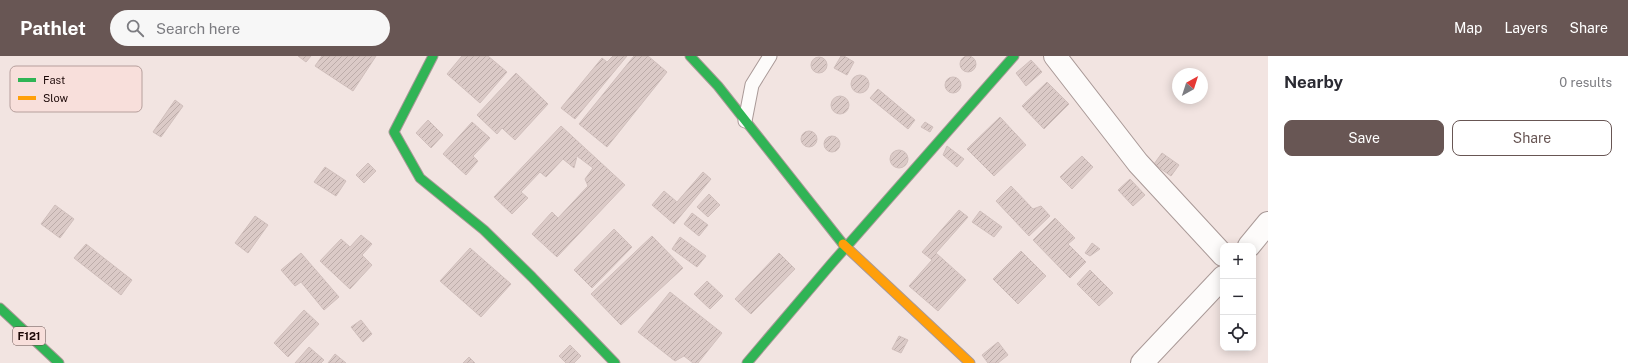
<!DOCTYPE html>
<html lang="en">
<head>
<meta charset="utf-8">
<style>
	:root { --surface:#fff; --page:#f7f7f7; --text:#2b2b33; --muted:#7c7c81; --line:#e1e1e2; --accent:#685654 }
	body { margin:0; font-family:"Public Sans",sans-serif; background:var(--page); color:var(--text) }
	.controls { position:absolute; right:12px; bottom:12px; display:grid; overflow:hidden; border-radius:8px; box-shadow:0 2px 10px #0003 }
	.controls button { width:36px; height:36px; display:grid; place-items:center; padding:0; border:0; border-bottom:1px solid var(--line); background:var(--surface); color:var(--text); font:20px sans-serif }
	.compass { position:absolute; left:1172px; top:12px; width:36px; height:36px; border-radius:50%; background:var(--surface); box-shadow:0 2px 10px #0003; rotate:39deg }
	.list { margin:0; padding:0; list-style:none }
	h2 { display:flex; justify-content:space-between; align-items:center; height:52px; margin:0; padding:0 16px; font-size:17px }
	h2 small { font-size:13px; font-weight:400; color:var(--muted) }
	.actions { display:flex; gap:8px; padding:12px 16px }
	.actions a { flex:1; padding:9px 0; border:1px solid var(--accent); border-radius:8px; text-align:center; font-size:14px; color:var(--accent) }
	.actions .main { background:var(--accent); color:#fff }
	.icon { flex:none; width:22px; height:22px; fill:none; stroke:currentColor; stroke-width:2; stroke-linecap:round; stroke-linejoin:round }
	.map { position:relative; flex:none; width:1268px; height:307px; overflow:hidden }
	header { display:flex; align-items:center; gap:24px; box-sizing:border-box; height:56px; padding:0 20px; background:var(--accent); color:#fff }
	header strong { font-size:19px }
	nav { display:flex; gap:22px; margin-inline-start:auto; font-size:14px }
	.search { width:280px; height:36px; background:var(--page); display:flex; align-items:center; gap:10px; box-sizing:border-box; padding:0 14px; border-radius:22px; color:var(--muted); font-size:15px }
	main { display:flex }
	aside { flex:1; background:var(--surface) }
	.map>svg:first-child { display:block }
	.building { fill:url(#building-hatch); stroke:#d0bfbc }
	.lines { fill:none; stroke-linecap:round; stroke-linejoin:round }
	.lane-casing { stroke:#a99997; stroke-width:15 }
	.street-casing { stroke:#a99997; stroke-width:24 }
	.fast-casing { stroke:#a99997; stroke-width:11 }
	.slow-casing { stroke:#a99997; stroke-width:11 }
	.lane { stroke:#fdfbfa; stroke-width:13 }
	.street { stroke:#fdfbfa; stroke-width:22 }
	.fast { stroke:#30b455; stroke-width:9 }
	.slow { stroke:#ff9f0a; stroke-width:9 }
	.labels { text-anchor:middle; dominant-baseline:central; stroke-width:4; stroke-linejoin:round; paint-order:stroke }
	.shield { fill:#f8dfdb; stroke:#5f4947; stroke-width:1 }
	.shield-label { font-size:11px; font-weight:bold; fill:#1d0908 }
	.key { fill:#f8dfdb; stroke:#b69f9c; stroke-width:1 }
	.key-label { font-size:11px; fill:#1d0908 }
</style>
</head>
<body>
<header>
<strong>Pathlet</strong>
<div class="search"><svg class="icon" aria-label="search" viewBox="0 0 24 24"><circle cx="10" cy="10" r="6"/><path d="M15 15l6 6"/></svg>Search here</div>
<nav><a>Map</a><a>Layers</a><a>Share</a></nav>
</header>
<main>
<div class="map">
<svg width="1268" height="307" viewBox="0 0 1268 307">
	<defs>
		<pattern id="building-hatch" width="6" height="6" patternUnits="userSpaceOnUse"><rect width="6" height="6" fill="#dbcac7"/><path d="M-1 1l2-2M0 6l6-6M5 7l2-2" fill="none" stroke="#bcaca9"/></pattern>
	</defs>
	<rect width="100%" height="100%" fill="#f2e4e1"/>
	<path class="building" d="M298 0H311L306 6Z
		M322 0H376L353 35 315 10Z
		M462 0H488L507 16 480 47 447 18Z
		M613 0H627L575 63 561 52 602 2 607 6Z
		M634 0H648L667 16 607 91 579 68Z
		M841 0H844L854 6 847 19 834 12Z
		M960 8a8 8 0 1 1 16 0a8 8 0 1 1-16 0Z
		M811 9a8 8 0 1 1 16 0a8 8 0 1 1-16 0Z
		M1031 4 1042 16 1026 30 1016 17Z
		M516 17 548 48 515 84 502 72 497 78 477 59Z
		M851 28a9 9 0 1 1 18 0a9 9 0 1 1-18 0Z
		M945 29a8 8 0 1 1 16 0a8 8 0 1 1-16 0Z
		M1047 26 1069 48 1044 73 1022 50Z
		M878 33 915 64 908 73 870 42Z
		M831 49a9 9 0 1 1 18 0a9 9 0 1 1-18 0Z
		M175 44 183 50 161 81 153 76Z
		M1000 61 1026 89 994 120 967 93Z
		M428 64 443 79 431 92 416 77Z
		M472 66 490 82 473 100 478 105 466 119 443 98Z
		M925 66 933 71 930 76 921 71Z
		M561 70 625 129 557 201 532 178 552 156 558 162 588 130 585 123 593 112 577 100 574 112 563 103 546 121 540 116 521 136 528 142 512 158 494 141Z
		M801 83a8 8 0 1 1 16 0a8 8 0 1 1-16 0Z
		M824 88a8 8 0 1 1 16 0a8 8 0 1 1-16 0Z
		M947 90 964 103 957 111 943 99Z
		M890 103a9 9 0 1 1 18 0a9 9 0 1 1-18 0Z
		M1162 97 1179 109 1171 120 1154 108Z
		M1082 100 1093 111 1072 133 1060 121Z
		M368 107 376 115 364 127 356 119Z
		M325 111 346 125 336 140 314 126Z
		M703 116 711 123 674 168 652 149 664 135 677 146Z
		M1130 123 1145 139 1133 150 1118 134Z
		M1011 130 1033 153 1041 150 1050 160 1029 180 996 145Z
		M709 138 720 149 708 161 697 151Z
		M55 149 74 163 60 182 41 168Z
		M959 154 968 161 936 197 966 224 938 255 909 230 932 204 922 196Z
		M980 155 1002 171 994 181 972 166Z
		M692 157 708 169 699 180 684 168Z
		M255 160 268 169 248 197 235 187Z
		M1055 162 1075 182 1068 188 1086 206 1070 222 1033 184Z
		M614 173 632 191 592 232 574 214Z
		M361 179 372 188 362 199 372 209 350 233 320 205 341 183 350 191Z
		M652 180 683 212 621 269 591 238Z
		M680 181 706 200 697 211 672 193Z
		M1092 187 1100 193 1090 200 1085 197Z
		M86 188 132 224 121 239 74 202Z
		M470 192 511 228 481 261 440 225Z
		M1021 195 1046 220 1018 248 993 223Z
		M301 197 339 241 324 254 301 226 295 230 281 214Z
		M779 197 795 213 751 258 735 243Z
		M1090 214 1113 237 1099 250 1077 228Z
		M707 225 723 240 710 253 694 238Z
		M670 236 722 277 698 307H693L684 300 675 305 638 276Z
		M304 254 319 268 288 301 274 287Z
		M361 264 372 278 363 286 351 271Z
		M899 280 908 284 901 297 892 293Z
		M998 286 1008 299 998 307H988L982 299Z
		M570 289 581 300 574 307H566L559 300Z
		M309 291 324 304 321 307H295Z
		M335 298 346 307H328Z
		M469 301 475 307H463Z"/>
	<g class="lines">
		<g class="lane-casing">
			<path id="lane" d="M745 65 752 29 770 0"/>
		</g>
		<g class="street-casing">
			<path id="street" d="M1055 0 1138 107 1223 199
				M1249 190 1268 167
				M1142 307 1223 221"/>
		</g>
		<g class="fast-casing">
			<path id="fast" d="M433 0 394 76 420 122 484 174 532 221 615 307
				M690 0 718 30 843 188
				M0 252 59 307
				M747 307 832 207 1014 0"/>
		</g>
		<g class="slow-casing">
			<path id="slow" d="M843 188 970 307"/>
		</g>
		<use href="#lane" class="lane"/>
		<use href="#street" class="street"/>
		<use href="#fast" class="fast"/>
		<use href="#slow" class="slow"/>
	</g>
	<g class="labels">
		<rect class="shield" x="13" y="271" width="32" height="18" rx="3"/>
		<g class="shield-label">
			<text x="29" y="280">F121</text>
		</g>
	</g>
	<rect x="10" y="10" width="132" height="46" rx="6" class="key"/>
	<rect x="18" y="22" width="18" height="4" fill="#30b455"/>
	<rect x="18" y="40" width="18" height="4" fill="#ff9f0a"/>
	<g class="key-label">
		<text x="43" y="28">Fast</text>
		<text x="43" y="46">Slow</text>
	</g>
</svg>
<div class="controls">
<button>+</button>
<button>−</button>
<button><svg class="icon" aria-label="locate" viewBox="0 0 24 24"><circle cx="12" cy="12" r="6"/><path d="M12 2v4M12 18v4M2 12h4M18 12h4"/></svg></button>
</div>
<svg class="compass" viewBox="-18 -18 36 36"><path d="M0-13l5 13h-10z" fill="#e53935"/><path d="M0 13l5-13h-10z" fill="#7c7c81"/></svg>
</div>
<aside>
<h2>Nearby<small>0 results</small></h2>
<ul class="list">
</ul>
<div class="actions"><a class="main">Save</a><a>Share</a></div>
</aside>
</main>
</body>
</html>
